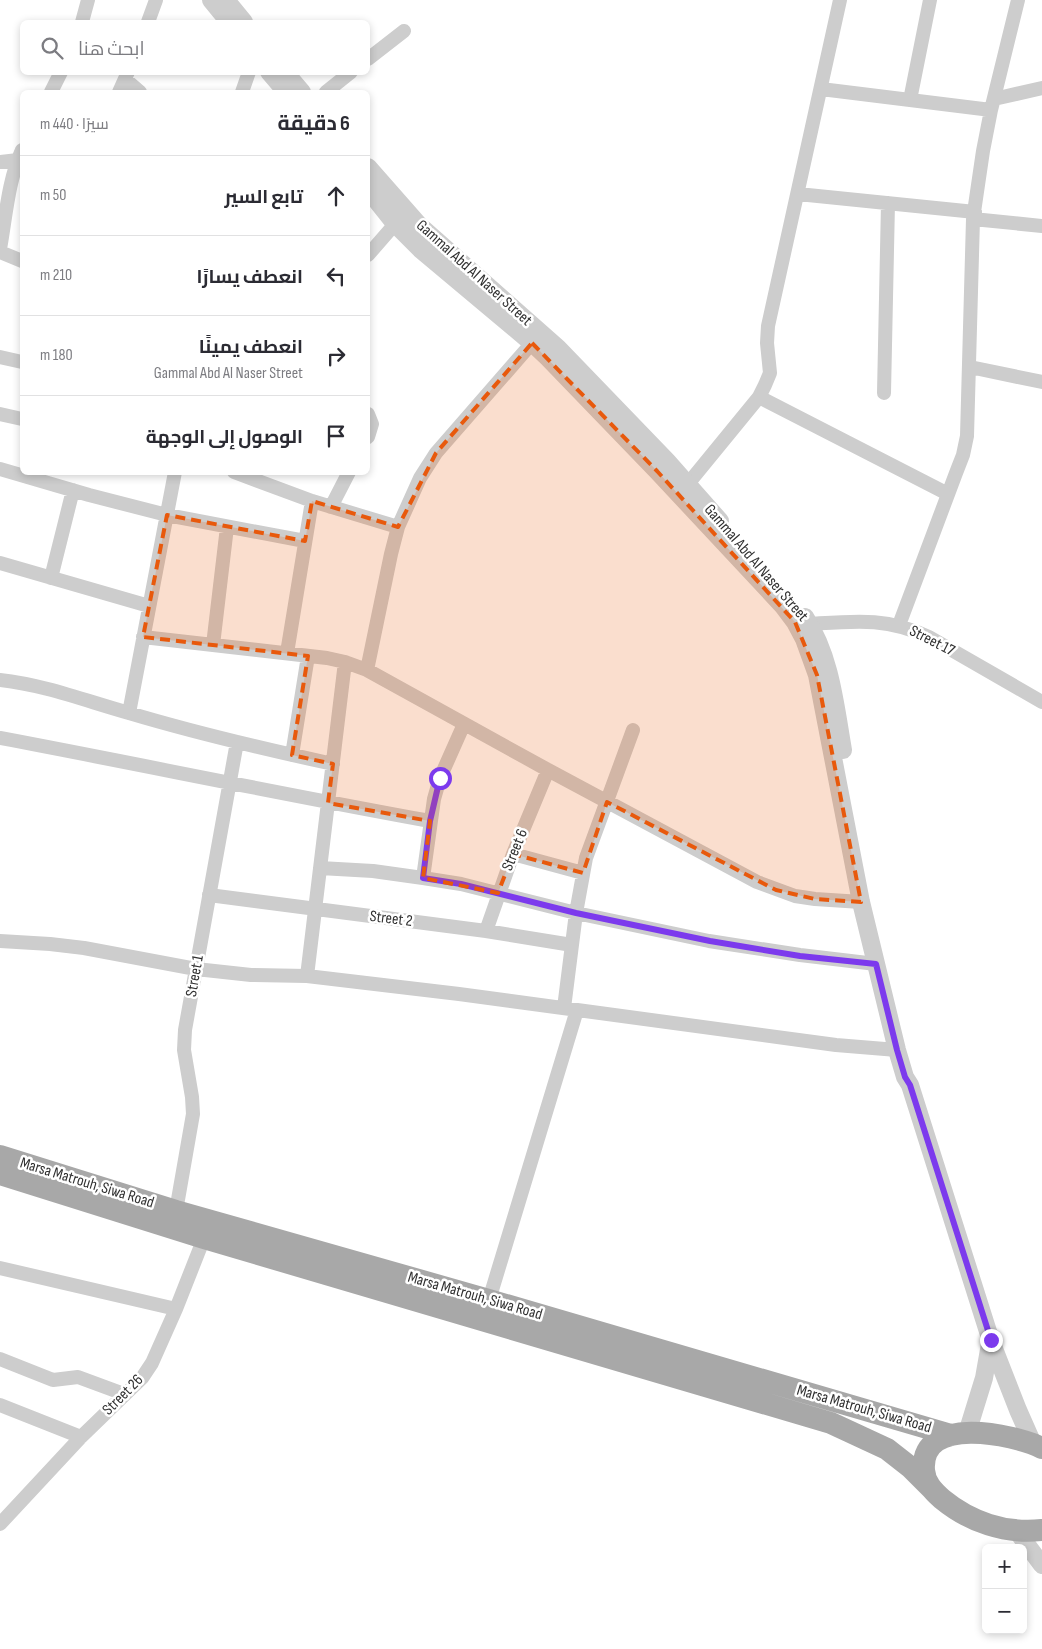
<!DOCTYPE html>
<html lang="ar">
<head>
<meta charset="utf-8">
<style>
	:root { --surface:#fff; --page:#f7f7f7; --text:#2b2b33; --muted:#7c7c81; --line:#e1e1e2 }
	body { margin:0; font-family:"Sofia Sans Condensed",Cairo,sans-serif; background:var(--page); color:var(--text); direction:rtl }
	.controls { position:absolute; right:15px; bottom:15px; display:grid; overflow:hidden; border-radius:8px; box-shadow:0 2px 8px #0003 }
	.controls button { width:45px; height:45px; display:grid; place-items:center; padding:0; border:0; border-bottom:1px solid var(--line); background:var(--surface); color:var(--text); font:25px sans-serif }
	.stop { position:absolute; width:15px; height:15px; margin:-11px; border:4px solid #7c3aed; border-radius:50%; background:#fff }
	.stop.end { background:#7c3aed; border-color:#fff; box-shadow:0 1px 5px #0008 }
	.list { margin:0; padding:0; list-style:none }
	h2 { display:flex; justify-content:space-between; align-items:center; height:65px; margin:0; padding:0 20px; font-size:21px }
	h2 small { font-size:16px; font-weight:400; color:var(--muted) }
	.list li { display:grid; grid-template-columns:32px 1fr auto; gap:15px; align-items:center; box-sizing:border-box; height:80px; padding:0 20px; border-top:1px solid var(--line) }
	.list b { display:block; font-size:19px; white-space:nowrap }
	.list p { margin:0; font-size:16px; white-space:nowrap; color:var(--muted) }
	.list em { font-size:16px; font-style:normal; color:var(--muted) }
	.icon { flex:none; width:28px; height:28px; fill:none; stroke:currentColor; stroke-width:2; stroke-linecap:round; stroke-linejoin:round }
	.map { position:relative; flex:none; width:1042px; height:1649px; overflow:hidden; direction:ltr }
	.search { position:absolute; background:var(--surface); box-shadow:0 2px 8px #0003; left:20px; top:20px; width:350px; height:55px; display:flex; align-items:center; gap:12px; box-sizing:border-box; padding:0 18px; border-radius:8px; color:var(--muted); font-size:19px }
	.panel { position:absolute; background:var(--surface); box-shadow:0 2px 8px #0003; left:20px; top:90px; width:350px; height:385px; border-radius:8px; direction:rtl }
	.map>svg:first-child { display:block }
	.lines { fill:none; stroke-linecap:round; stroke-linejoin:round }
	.minor { stroke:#cdcdcd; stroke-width:14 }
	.tertiary { stroke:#cdcdcd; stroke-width:18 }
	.primary { stroke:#a8a8a8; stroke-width:22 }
	.route { stroke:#7c3aed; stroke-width:6 }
	.marked { fill:#e8590c; fill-opacity:0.2; stroke:#e8590c; stroke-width:4; stroke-dasharray:10 6; stroke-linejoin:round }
	.labels { text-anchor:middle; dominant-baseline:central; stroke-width:5; stroke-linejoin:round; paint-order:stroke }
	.street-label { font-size:16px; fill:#303030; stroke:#fff }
</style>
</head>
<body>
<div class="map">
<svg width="1042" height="1649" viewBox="0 0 1042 1649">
	<rect width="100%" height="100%" fill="#fff"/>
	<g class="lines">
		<path class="minor" d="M82 22 88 0
			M148 22 156 0
			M368 59 404 31
			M125 79 140 92
			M821 89 991 110
			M51 92 61 72
			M119 92 128 72
			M242 92 249 72
			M326 92 351 72
			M994 99 1042 88
			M910 100 930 0
			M0 162 18 160
			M798 194 975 212
			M973 219 1042 226
			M0 249C6 216 8 181 22 150
			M0 252 22 261
			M368 255 395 224
			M0 357 22 362
			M970 367 1042 382
			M884 393 888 203
			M759 397 948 494
			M0 414 22 419
			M368 414 372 424 368 437
			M0 469 89 495 167 515 305 541
			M234 472 312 501 398 527
			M687 485 759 397 765 385 770 373 767 343 768 326 840 0
			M331 507 349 472
			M0 563 149 606
			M51 578 73 490
			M810 624C855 621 886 617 929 637L1042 702
			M899 625 956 473 963 455 967 436 973 219 983 151 991 110 1018 0
			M143 637 327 658 345 662 367 670 548 770 757 882 795 896 815 899 861 902
			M213 645 227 527
			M287 653 312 501
			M367 670 391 554 398 527 420 478 436 453 532 343
			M0 680C45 685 86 701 129 713 196 733 264 749 333 764
			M129 713 175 472
			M0 738C143 765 286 795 430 821
			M292 755 308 656
			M513 854 583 873
			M320 868 373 871 423 878 461 884 576 913 709 941 800 955 876 964
			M423 878 434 799 440 778 464 724
			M209 895 486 931 572 945
			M486 931 513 854 548 770
			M0 941 50 944 84 948 196 969 251 975 307 976 459 994 836 1045 897 1050
			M307 976 345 662
			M564 1008 576 913 586 858 633 730
			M176 1211 193 1114 192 1097 184 1050 185 1030 237 742
			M0 1268 176 1309
			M489 1300 577 1010
			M0 1359 53 1380 78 1377 124 1394
			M0 1405 81 1437
			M0 1524 81 1437 142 1378 152 1363 176 1309 204 1238"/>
		<path class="tertiary" d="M211 0 229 22
			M226 0 244 22
			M269 72 286 92
			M285 72 302 92
			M368 167 419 225 558 348 667 461 720 521
			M368 190 395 224 420 249 532 343 548 358 657 471 783 606 795 622 804 639 817 675 861 902 897 1050 905 1077 910 1085 991 1341 1018 1410 1033 1444
			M805 617C831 657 835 704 843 750
			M967 1433 984 1378 990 1344
			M1016 1530 1042 1565"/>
		<path class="primary" d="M0 1156 176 1211 489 1300 951 1435
			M0 1174 204 1238 831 1423 887 1449 910 1467 931 1488
			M1042 1448C1013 1434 920 1414 924 1470 925 1483 933 1491 942 1499 970 1522 1005 1534 1042 1530"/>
	</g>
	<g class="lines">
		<path class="route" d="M440 778 430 821 423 878 461 884 576 913 710 941 800 956 876 964 897 1050 905 1077 910 1085 991 1340"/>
	</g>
	<path class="marked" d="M532 343 657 471 795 622 817 675 861 902 815 899 776 890 607 802 583 873 513 854 498 893 423 878 430 821 328 803 333 764 292 755 308 656 143 637 167 515 305 541 312 501 398 527 436 453Z"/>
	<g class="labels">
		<g class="street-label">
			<text transform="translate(474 273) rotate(42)">Gammal Abd Al Naser Street</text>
			<text transform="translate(756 563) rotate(49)">Gammal Abd Al Naser Street</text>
			<text transform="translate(932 641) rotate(27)">Street 17</text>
			<text transform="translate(515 850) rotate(-68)">Street 6</text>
			<text transform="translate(391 919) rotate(7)">Street 2</text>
			<text transform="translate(195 976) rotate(-80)">Street 1</text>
			<text transform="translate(87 1183) rotate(17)">Marsa Matrouh, Siwa Road</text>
			<text transform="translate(475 1296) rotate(16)">Marsa Matrouh, Siwa Road</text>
			<text transform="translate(123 1395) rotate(-45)">Street 26</text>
			<text transform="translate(864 1409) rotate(16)">Marsa Matrouh, Siwa Road</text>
		</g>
	</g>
</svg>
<div class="controls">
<button>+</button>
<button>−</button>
</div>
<div class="stop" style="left:440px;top:778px"></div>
<div class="stop end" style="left:991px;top:1340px"></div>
<div class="search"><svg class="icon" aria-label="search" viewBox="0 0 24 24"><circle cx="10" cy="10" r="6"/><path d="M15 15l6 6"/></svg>ابحث هنا</div>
<section class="panel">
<h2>6 دقيقة<small>سيرًا · 440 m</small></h2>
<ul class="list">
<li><svg class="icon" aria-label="ahead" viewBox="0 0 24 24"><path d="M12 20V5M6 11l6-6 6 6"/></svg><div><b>تابع السير</b></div><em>50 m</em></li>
<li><svg class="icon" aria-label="left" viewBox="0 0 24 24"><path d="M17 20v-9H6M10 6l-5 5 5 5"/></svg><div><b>انعطف يسارًا</b></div><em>210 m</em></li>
<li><svg class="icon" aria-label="right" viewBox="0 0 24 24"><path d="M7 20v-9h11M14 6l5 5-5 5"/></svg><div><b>انعطف يمينًا</b><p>Gammal Abd Al Naser Street</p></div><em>180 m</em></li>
<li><svg class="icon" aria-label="arrive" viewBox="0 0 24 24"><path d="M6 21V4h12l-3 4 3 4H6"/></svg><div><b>الوصول إلى الوجهة</b></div></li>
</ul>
</section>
</div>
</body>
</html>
